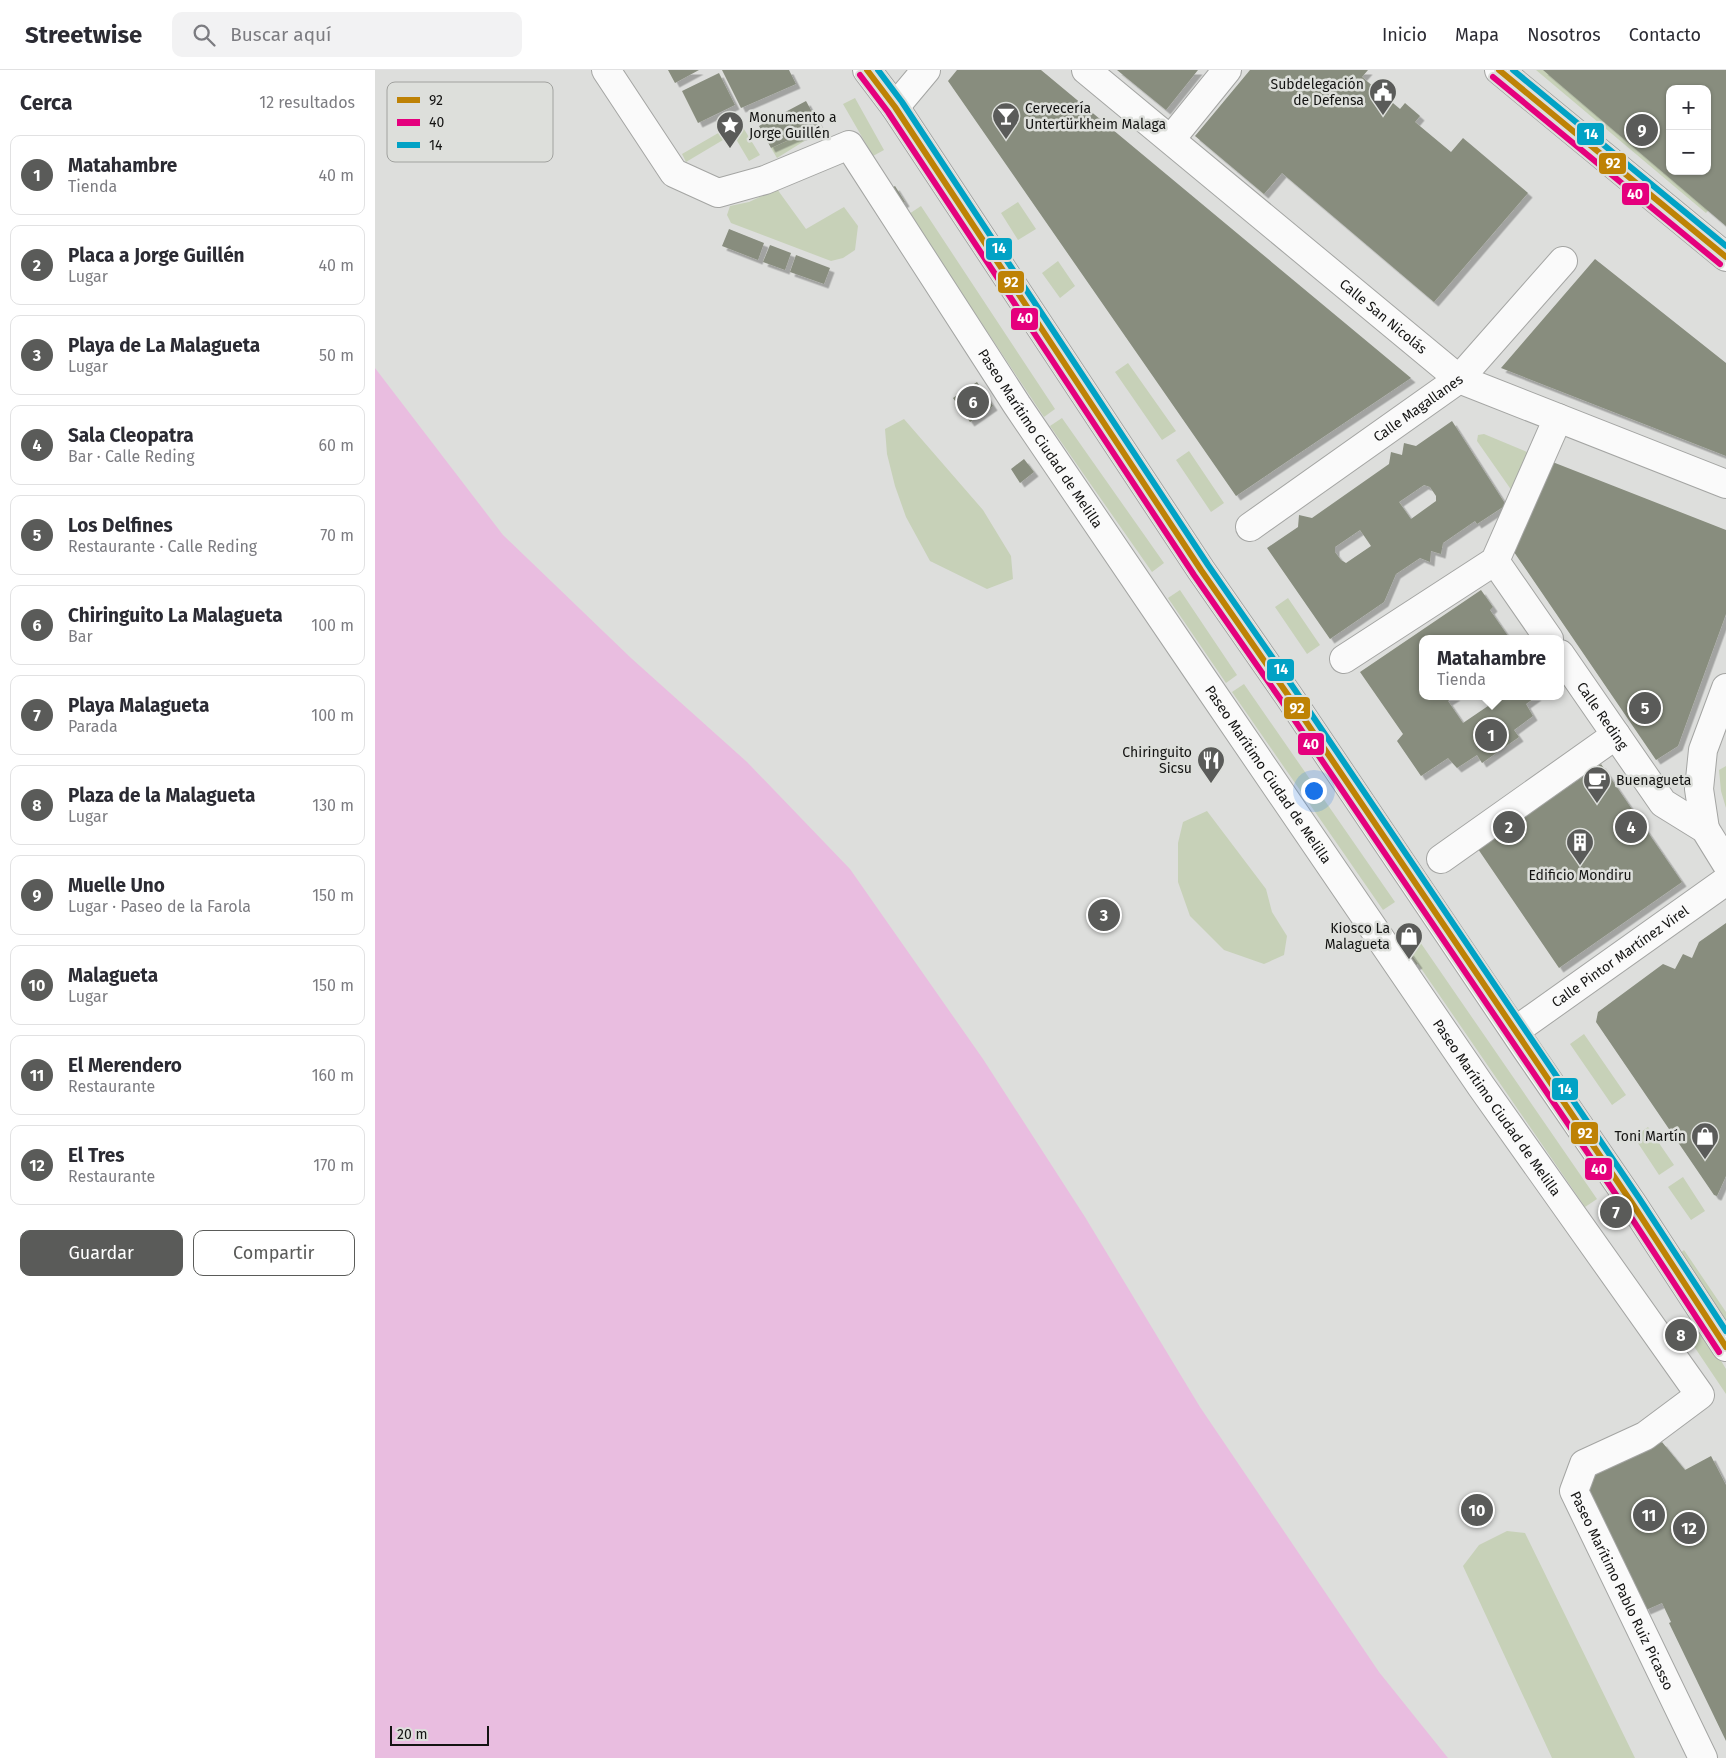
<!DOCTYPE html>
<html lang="es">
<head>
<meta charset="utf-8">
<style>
	:root { --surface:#fff; --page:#f2f2f3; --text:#2b2b33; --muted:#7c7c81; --line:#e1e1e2; --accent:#5a5b59 }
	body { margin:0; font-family:"Fira Sans",sans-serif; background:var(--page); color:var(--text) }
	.controls { position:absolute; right:15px; top:15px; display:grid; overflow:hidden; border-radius:10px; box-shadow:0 1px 4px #0004 }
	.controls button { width:45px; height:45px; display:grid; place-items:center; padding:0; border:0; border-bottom:1px solid var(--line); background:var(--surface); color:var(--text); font:25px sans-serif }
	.scale { position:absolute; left:15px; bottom:12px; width:99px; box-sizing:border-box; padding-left:5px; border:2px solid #141413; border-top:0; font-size:14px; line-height:18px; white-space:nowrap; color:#141413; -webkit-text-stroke:4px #dddfdb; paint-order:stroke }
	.you { position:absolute; left:938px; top:720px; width:18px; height:18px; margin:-12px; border:4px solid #fff; border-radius:50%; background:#1a73e8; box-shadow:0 0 0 8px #1a73e833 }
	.badge { display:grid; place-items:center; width:32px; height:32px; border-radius:50%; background:var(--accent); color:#fff; font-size:16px; font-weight:700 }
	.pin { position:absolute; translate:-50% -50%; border:2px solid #fff; box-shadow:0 1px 5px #0006 }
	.popup { position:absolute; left:1044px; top:565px; width:145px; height:65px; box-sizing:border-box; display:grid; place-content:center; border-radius:10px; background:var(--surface); filter:drop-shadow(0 1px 4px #0005); font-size:16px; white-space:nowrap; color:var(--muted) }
	.popup b { font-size:19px; color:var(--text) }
	.popup::after { content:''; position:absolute; left:50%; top:100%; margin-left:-10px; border:10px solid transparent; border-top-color:var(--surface) }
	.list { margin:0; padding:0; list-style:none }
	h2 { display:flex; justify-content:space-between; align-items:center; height:65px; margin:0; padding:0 20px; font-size:21px }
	h2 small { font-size:16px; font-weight:400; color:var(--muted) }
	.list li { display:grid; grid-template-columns:32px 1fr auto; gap:15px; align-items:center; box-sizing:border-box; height:80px; margin:0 10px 10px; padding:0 10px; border:1px solid var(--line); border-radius:10px }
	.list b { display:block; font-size:19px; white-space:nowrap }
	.list p { margin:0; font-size:16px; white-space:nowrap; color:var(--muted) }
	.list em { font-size:16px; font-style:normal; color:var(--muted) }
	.actions { display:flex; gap:10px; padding:15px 20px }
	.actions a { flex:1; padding:11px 0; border:1px solid var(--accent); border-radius:10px; text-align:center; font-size:18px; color:var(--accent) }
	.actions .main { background:var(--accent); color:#fff }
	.icon { flex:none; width:28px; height:28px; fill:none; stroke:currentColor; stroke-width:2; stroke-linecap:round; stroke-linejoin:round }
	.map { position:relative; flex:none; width:1351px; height:1688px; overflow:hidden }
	header { display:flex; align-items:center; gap:30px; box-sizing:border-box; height:70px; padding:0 25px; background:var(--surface); border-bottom:1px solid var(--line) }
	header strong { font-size:24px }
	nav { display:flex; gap:28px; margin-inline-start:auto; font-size:18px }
	.search { width:350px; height:45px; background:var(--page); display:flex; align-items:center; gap:12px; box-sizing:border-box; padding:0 18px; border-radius:10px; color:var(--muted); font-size:19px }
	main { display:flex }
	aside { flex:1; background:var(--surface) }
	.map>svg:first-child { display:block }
	.green { fill:#c7d1b8 }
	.water { fill:#e9bde0 }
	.building { fill:#888d7e; fill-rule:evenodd; filter:url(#shadow) }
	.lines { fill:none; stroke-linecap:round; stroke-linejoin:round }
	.minor-casing { stroke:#a4a5a3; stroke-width:30 }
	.minor { stroke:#fafafa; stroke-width:28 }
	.bus-1-casing { stroke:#dddfdb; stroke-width:10 }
	.bus-2-casing { stroke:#dddfdb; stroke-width:10 }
	.bus-3-casing { stroke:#dddfdb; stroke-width:10 }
	.bus-1 { stroke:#be8205; stroke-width:6 }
	.bus-2 { stroke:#e5007d; stroke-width:6 }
	.bus-3 { stroke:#01a2c5; stroke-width:6 }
	.labels { text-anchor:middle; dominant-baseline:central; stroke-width:5; stroke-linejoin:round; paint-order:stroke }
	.poi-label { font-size:14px; fill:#141413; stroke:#dddfdb; text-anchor:end }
	.street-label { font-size:14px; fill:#141413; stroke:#dddfdb }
	.key { fill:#dddfdb; stroke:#a1a29f; stroke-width:1 }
	.key-label { font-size:14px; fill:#141413 }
	.line-badge { stroke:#dddfdb; stroke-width:2 }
	.badge-label { font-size:14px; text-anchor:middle; font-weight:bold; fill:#fff }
</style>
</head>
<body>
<header>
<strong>Streetwise</strong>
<div class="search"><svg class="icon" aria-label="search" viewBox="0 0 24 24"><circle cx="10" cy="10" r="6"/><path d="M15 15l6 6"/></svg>Buscar aquí</div>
<nav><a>Inicio</a><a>Mapa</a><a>Nosotros</a><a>Contacto</a></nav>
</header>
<main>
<aside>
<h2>Cerca<small>12 resultados</small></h2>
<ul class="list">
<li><span class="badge">1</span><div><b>Matahambre</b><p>Tienda</p></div><em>40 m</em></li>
<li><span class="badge">2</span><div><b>Placa a Jorge Guillén</b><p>Lugar</p></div><em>40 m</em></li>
<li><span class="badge">3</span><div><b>Playa de La Malagueta</b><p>Lugar</p></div><em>50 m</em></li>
<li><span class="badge">4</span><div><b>Sala Cleopatra</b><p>Bar · Calle Reding</p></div><em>60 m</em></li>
<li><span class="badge">5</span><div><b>Los Delfines</b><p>Restaurante · Calle Reding</p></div><em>70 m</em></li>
<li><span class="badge">6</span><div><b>Chiringuito La Malagueta</b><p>Bar</p></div><em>100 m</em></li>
<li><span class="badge">7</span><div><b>Playa Malagueta</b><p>Parada</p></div><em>100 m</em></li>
<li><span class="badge">8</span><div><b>Plaza de la Malagueta</b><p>Lugar</p></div><em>130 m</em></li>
<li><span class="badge">9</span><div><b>Muelle Uno</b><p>Lugar · Paseo de la Farola</p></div><em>150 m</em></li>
<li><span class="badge">10</span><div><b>Malagueta</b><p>Lugar</p></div><em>150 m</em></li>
<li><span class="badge">11</span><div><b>El Merendero</b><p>Restaurante</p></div><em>160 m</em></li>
<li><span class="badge">12</span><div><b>El Tres</b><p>Restaurante</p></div><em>170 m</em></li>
</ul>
<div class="actions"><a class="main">Guardar</a><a>Compartir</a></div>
</aside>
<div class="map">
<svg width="1351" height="1688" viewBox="0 0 1351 1688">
	<defs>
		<filter id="shadow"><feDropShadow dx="4.5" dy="4.5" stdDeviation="0" flood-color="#0004"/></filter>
	</defs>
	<rect width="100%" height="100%" fill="#dddedc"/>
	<path class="green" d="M1161 0H1177L1295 101 1338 135 1331 143Z
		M480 28 509 80 498 86 468 34Z
		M364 51 385 85 374 91 358 64 311 92 307 84Z
		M447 60 402 88 396 78 418 68Z
		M402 119 431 159 469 137 483 156 480 180 468 188 456 191 356 153 352 145 355 136 374 132Z
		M643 132 661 159 643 170 626 143Z
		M546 136 680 339 669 347 534 144Z
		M683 191 700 216 685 228 667 203Z
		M753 293 801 361 787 370 740 302Z
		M687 348 789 493 777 502 675 356Z
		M529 349 608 440 636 486 638 509 612 519 555 491 531 447 520 416 512 384 510 359Z
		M1109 364 1152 382 1155 386 1137 421 1102 371 1103 365Z
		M814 381 849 433 836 442 801 390Z
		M805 520 862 605 851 613 793 528Z
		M913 528 945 575 932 584 900 537Z
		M869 614 1020 832 1008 840 857 622Z
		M1351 696V738L1346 721 1344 700Z
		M832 741 891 819 897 842 912 866 909 885 889 894 849 880 815 846 803 812V773L808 752Z
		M1032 853 1222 1129 1210 1137 1021 862Z
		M1209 964 1251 1025 1237 1035 1195 974Z
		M1273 1057 1299 1095 1284 1105 1259 1067Z
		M1308 1107 1330 1141 1316 1150 1293 1117Z
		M1309 1180 1351 1242V1257L1302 1186Z
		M1321 1249 1351 1299V1324L1306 1257Z
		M1132 1461 1150 1463 1260 1688H1177L1088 1496 1104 1475Z"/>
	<path class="water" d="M0 298 128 465 256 588 372 692 475 799 608 989 710 1147 825 1337 1004 1602 1073 1688H0Z"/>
	<path class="building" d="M293 0H324L300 13Z
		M347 0H414L421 14 366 38Z
		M582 0H666L1036 308 861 426 573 11Z
		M742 0H823L791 40Z
		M875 0H993L987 7 1025 39 1030 33 1045 46 1040 52 1076 82 1088 68 1153 123 1059 232 907 103 889 124 820 66Z
		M1168 0H1351V156ZM1295 19H1332V101H1295Z
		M344 3 360 35 323 53 307 21Z
		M431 31 447 60 418 68 396 78 384 56Z
		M520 116 530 132 520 139 510 122Z
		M354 159 389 173 383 190 347 176Z
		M395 175 416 183 410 200 388 192Z
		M421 185 455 198 449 214 415 202Z
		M1220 189 1351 293V386L1126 298Z
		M602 312 618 336 595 352 578 328Z
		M1077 351 1131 435 1102 454 1100 451 1068 473 1066 484 1056 481 1055 492 1045 488 1021 504 1009 532 955 569 892 478 923 457 924 445 937 448 1014 394 1016 382 1027 385 1029 373 1041 376ZM1049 415 1055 417 1061 426V431L1036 449 1024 432ZM985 460 996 476 971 493 966 490 960 482V477Z
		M649 389 659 402 645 413 636 399Z
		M1175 391 1351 460V544L1303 676 1281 690 1139 482Z
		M1106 520 1118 537 1115 540 1135 569H1047V626H1081L1073 631 1088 653 1113 636 1107 626H1162L1151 634 1158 646 1139 660 1144 667 1107 693 1102 685 1082 698 1073 688 1046 706 1022 671 1028 664 985 602Z
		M1226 694 1307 812 1184 898 1103 779Z
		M1351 853V1106L1342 1126 1339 1125 1221 952 1223 942 1288 894 1300 899 1308 884 1317 888 1324 872Z
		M1034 881 1043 894 1035 899 1031 884Z
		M1287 1372 1310 1400 1336 1386 1351 1415V1671L1294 1553 1296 1552 1287 1533 1271 1540 1212 1418 1216 1407Z"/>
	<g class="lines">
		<g class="minor-casing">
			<g id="minor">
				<path id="s1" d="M231 0 299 103 343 123 390 110 474 75 642 335 824 603 1106 1016 1325 1325 1270 1366 1209 1394 1199 1421 1328 1688"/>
				<path d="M492 0 520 37 826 500 913 625 1152 980 1257 1133 1351 1277"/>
				<path id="s2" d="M711 0 1084 309 1351 414"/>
				<path d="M1124 0 1351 187"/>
				<path d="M520 37 551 0"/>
				<path d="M796 69 852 0"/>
				<path id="s3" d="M875 457 1084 309 1188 191"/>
				<path d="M1120 491 1174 569"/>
				<path id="s4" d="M1185 584 1288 733 1330 759 1351 793"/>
				<path d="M969 589 1120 491 1183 348"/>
				<path d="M1330 759 1324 719 1328 680 1351 618"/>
				<path d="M1066 789 1241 665"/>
				<path id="s5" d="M1140 961 1351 811"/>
			</g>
		</g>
		<use href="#minor" class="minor"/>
		<g class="bus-1-casing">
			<path id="bus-1" d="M492 0 520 37 826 500 913 625 1257 1133 1351 1277
				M1124 0 1351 187"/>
		</g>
		<g class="bus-2-casing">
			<path id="bus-2" d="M485 5 513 42 819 505 906 630 1250 1138 1344 1282
				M1118 7 1345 194"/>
		</g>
		<g class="bus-3-casing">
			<path id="bus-3" d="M503 0 527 32 833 495 920 620 1264 1128 1351 1261
				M1138 0 1351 176"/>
		</g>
		<use href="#bus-1" class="bus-1"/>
		<use href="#bus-2" class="bus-2"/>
		<use href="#bus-3" class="bus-3"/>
	</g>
	<defs>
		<g id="civic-pin" transform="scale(1.4375)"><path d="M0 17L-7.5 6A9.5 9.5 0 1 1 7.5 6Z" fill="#5a5b59" stroke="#dddfdb"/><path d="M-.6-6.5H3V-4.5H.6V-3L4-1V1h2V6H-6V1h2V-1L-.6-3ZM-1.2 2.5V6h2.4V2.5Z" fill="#fff"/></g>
		<g id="bar-pin" transform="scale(1.4375)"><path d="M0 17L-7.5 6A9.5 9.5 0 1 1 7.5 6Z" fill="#5a5b59" stroke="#dddfdb"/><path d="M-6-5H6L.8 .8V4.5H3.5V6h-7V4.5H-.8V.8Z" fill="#fff"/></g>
		<g id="sight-pin" transform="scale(1.4375)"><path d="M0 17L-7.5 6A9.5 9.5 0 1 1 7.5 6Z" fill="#5a5b59" stroke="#dddfdb"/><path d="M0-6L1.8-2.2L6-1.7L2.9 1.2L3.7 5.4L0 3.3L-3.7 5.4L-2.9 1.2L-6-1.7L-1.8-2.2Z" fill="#fff"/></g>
		<g id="restaurant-pin" transform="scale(1.4375)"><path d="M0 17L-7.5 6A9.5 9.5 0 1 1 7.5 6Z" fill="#5a5b59" stroke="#dddfdb"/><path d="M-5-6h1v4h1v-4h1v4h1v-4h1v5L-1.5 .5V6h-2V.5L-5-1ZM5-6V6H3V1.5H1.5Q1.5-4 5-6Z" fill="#fff"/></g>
		<g id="cafe-pin" transform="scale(1.4375)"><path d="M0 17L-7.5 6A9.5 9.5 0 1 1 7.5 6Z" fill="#5a5b59" stroke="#dddfdb"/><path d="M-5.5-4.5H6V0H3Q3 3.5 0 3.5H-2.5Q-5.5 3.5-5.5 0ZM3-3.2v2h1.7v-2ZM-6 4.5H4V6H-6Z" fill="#fff"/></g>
		<g id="building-pin" transform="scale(1.4375)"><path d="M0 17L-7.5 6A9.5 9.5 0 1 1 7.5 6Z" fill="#5a5b59" stroke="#dddfdb"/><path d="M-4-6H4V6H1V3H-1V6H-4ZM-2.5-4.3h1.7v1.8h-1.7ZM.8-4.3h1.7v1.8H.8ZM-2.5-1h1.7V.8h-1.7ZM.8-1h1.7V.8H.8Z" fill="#fff"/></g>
		<g id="shop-pin" transform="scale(1.4375)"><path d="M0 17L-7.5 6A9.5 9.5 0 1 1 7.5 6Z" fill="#5a5b59" stroke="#dddfdb"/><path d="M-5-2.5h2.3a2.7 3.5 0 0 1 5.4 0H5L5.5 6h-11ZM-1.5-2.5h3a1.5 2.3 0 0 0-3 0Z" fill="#fff"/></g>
	</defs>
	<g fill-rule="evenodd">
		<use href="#civic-pin" x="1008" y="22"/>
		<use href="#bar-pin" x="631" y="46"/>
		<use href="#sight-pin" x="355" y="55"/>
		<use href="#restaurant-pin" x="836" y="690"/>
		<use href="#cafe-pin" x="1222" y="710"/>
		<use href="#building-pin" x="1205" y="772"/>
		<use href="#shop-pin" x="1034" y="866"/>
		<use href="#shop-pin" x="1330" y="1066"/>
	</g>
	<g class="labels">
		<g class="poi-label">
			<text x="989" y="14">Subdelegación<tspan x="989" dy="16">de Defensa</tspan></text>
			<text x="650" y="38" text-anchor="start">Cervecería<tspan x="650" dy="16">Untertürkheim Malaga</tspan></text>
			<text x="374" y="47" text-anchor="start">Monumento a<tspan x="374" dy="16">Jorge Guillén</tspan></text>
			<text x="817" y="682">Chiringuito<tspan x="817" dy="16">Sicsu</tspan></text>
			<text x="1241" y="710" text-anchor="start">Buenagueta</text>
			<text x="1205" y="805" text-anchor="middle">Edificio Mondiru</text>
			<text x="1015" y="858">Kiosco La<tspan x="1015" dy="16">Malagueta</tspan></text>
			<text x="1311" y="1066">Toni Martín</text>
		</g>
		<g class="street-label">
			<text stroke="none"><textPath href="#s2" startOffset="386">Calle San Nicolás</textPath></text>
			<text stroke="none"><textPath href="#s3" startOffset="206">Calle Magallanes</textPath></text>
			<text stroke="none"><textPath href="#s1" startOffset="662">Paseo Marítimo Ciudad de Melilla</textPath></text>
			<text stroke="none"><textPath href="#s4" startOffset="75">Calle Reding</textPath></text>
			<text stroke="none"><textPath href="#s1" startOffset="1068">Paseo Marítimo Ciudad de Melilla</textPath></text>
			<text stroke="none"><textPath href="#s5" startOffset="129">Calle Pintor Martínez Virel</textPath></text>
			<text stroke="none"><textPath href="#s1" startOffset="1472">Paseo Marítimo Ciudad de Melilla</textPath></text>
			<text stroke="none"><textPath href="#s1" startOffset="2099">Paseo Marítimo Pablo Ruiz Picasso</textPath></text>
		</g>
	</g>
	<rect x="12" y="12" width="166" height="80" rx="8" class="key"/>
	<rect x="22" y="27" width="23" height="6" fill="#be8205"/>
	<rect x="22" y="49" width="23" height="7" fill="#e5007d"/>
	<rect x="22" y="72" width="23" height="6" fill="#01a2c5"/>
	<g class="key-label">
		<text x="54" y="35">92</text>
		<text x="54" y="57">40</text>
		<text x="54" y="80">14</text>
	</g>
	<g class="line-badge">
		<rect x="1201" y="52" width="29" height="24" rx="5" fill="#01a2c5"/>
		<rect x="1223" y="82" width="29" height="23" rx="5" fill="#be8205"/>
		<rect x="1246" y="112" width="29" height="24" rx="5" fill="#e5007d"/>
		<rect x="610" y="167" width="28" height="24" rx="5" fill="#01a2c5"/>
		<rect x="622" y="200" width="28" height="24" rx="5" fill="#be8205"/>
		<rect x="635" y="237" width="29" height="24" rx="5" fill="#e5007d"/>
		<rect x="891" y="588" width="29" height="24" rx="5" fill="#01a2c5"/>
		<rect x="908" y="626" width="28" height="24" rx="5" fill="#be8205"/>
		<rect x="922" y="662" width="28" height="24" rx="5" fill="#e5007d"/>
		<rect x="1176" y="1007" width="28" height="24" rx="5" fill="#01a2c5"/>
		<rect x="1195" y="1051" width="29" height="24" rx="5" fill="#be8205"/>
		<rect x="1209" y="1087" width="29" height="24" rx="5" fill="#e5007d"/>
	</g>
	<g class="badge-label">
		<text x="1216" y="69">14</text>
		<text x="1238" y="98">92</text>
		<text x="1260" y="129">40</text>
		<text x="624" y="183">14</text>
		<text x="636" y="217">92</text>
		<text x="650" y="253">40</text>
		<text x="906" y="604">14</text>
		<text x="922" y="643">92</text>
		<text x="936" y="679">40</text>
		<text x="1190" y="1024">14</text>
		<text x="1210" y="1068">92</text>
		<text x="1224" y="1104">40</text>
	</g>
</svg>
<div class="controls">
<button>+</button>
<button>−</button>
</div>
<div class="scale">20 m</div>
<div class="you"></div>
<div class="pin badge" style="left:1116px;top:665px">1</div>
<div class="popup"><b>Matahambre</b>Tienda</div>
<div class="pin badge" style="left:1134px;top:757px">2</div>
<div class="pin badge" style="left:729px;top:845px">3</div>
<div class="pin badge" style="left:1256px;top:757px">4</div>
<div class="pin badge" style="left:1270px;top:638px">5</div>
<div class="pin badge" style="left:598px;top:332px">6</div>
<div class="pin badge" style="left:1241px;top:1142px">7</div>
<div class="pin badge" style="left:1306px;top:1265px">8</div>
<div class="pin badge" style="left:1267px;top:60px">9</div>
<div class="pin badge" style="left:1102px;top:1440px">10</div>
<div class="pin badge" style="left:1274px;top:1445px">11</div>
<div class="pin badge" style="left:1314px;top:1458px">12</div>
</div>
</main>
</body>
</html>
